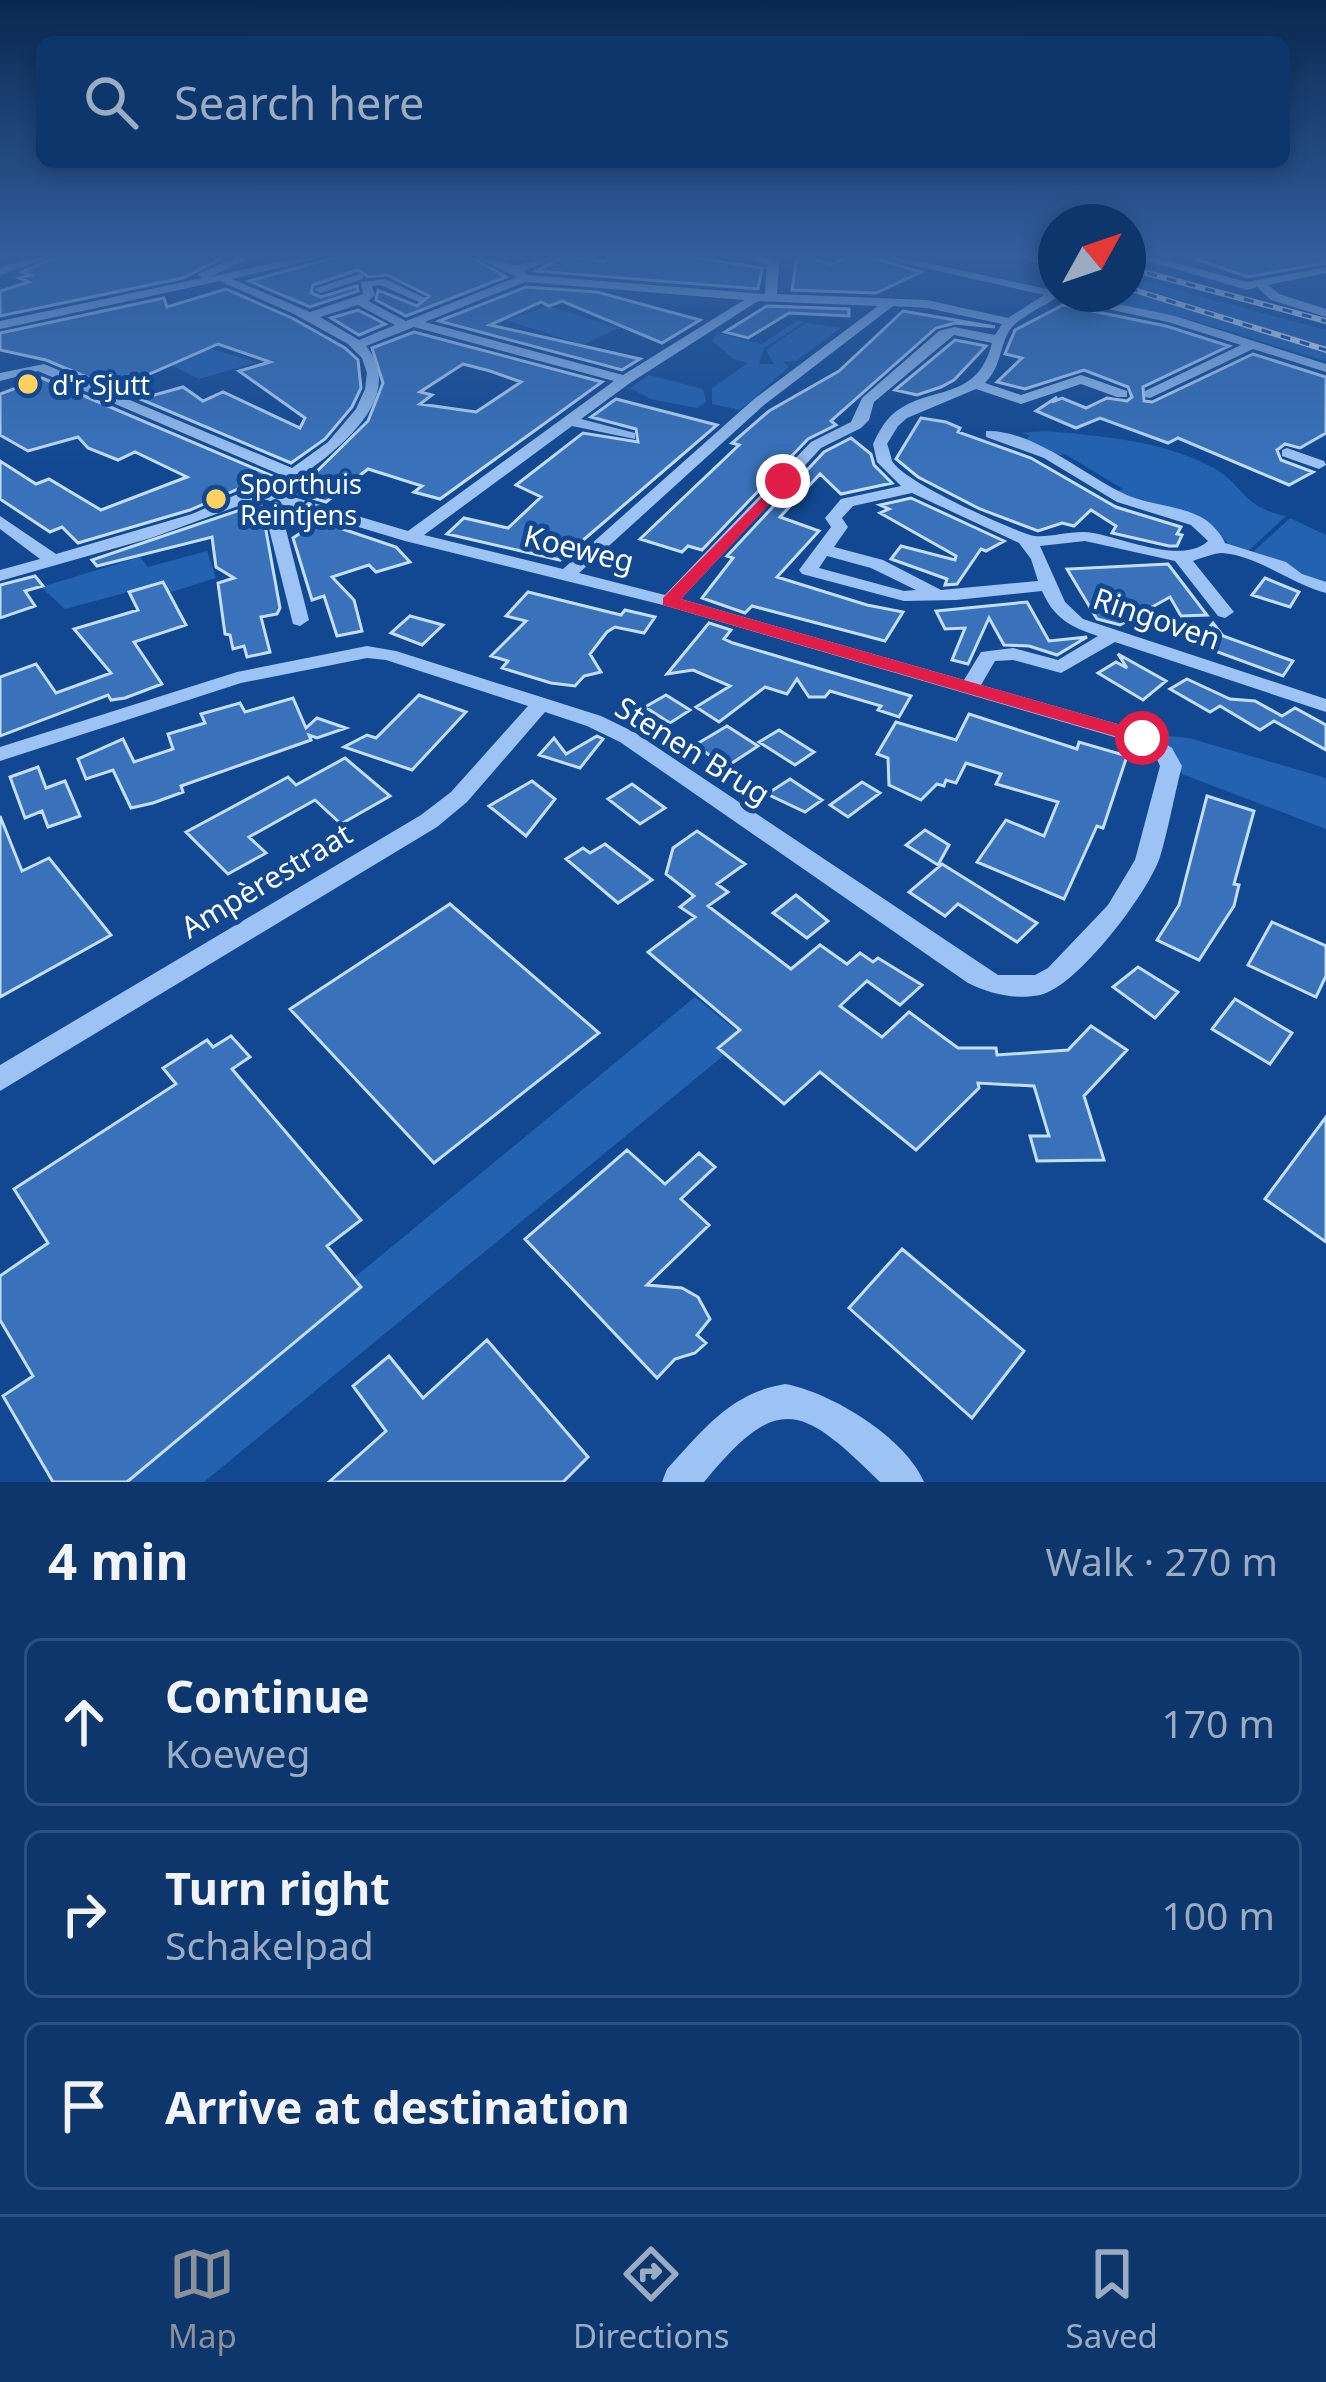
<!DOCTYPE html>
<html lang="en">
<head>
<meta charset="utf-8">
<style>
	:root { --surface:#0d366d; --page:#163e72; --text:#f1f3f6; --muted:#9aabc2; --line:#2d5080; --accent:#8c9099 }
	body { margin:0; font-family:"Noto Sans",sans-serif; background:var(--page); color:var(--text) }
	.compass { position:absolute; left:1038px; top:204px; width:108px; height:108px; border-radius:50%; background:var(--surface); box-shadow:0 6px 18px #0003; rotate:50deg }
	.stop { position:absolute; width:36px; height:36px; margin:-27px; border:9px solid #e11d48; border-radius:50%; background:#fff }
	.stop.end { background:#e11d48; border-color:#fff; box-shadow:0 3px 12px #0008 }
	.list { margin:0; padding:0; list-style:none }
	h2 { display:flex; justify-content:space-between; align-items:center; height:156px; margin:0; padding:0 48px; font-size:51px }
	h2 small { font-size:39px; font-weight:400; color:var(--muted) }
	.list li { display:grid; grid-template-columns:78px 1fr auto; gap:36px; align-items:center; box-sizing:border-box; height:168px; margin:0 24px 24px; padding:0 24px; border:3px solid var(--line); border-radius:18px }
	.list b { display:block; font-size:45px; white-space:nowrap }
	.list p { margin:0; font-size:39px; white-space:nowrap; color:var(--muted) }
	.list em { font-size:39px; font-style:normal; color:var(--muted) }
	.icon { flex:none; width:66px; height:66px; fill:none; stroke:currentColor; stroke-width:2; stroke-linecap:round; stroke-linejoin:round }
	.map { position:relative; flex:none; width:1326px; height:1482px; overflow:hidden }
	.search { position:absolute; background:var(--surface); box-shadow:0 6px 18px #0003; left:36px; right:36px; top:36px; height:132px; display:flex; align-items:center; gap:30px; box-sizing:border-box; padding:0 42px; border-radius:18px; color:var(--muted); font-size:45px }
	.sheet { height:732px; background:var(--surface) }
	nav { display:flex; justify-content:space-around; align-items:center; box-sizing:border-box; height:168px; border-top:3px solid var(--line); background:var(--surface); font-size:33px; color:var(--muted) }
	nav a { display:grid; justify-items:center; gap:6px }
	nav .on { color:var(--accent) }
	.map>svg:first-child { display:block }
	.green { fill:#2262b1 }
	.building { fill:#3972ba; stroke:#c4defd; stroke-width:3; fill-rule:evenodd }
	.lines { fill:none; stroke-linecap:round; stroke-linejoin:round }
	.minor { fill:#9cc3f3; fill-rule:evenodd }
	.rail-casing { stroke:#fff; stroke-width:6 }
	.rail { stroke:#114891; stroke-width:3; stroke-dasharray:10; stroke-linecap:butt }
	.route { fill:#e11d48 }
	.poi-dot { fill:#ffd15e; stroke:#114891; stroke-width:4.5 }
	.labels { text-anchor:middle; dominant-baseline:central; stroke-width:10; stroke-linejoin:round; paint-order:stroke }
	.far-poi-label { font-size:27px; fill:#fff; stroke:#114891; text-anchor:start }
	.street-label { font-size:30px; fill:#fff; stroke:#114891 }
</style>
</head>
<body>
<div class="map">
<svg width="1326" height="1482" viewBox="0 0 1326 1482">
	<rect width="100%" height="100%" fill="#114891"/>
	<path class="green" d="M1128 277 1326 330V348L1128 283Z
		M1128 291 1326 353V361L1185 318 1079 296 1104 299Z
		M549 306 618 328 583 345 506 320Z
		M798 320 804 322 764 348 759 364H774L766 350 806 323 841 328 796 361 783 362 789 367 740 410 712 404V388L748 363 733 359 712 341 718 333 762 344Z
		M200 346 258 362 199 379 161 360Z
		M649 375 703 389 706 402 697 408 651 399 630 388Z
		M1045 431C1101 436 1159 440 1210 466 1245 484 1240 507 1286 516L1247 552 1231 547 1216 530 1116 492 1123 489 1065 454 1056 456 1021 443 1030 436 1022 433Z
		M1290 518 1326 535V585L1252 553Z
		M207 551 216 578 168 593 162 583 65 609 41 587 140 557 148 567Z
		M1151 734 1189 738 1326 778V829L1182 774 1174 752Z
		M695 997 737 1031 720 1044 728 1052 204 1482H106Z"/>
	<path class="building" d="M58 256 170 257 226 256 183 278 0 316V291L29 282 19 278 30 275 22 272Z
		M340 256H469L506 277 406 316 376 300 378 290 417 306 429 296 387 275 368 277 358 270 313 285 311 293 321 297 357 286 358 291 310 307 249 281Z
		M565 256 605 262 609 256H684L762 268 758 289 536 271Z
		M797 256 832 264 849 256H868L921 272 876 293 792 290Z
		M1279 256H1326V263L1247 277 1191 257Z
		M526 287 597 292 700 320 662 343 562 301 549 306 541 302 490 325 640 359 622 370 439 321Z
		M226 289 292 318 345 348 358 360 361 388 352 407 325 439 291 463 140 399 183 387 203 401 223 392 300 428 305 418 239 371 270 362 218 344 115 389 46 360 0 350V333L164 298 167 307Z
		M1063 305 1166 326 1229 346 1143 387 1144 401 1152 402 1253 354 1326 377V433L1300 448 1285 444 1277 450 1281 460 1313 472 1289 485 1178 438 1168 443 1100 418 1076 428 1036 411 1057 397 1052 402 1062 398 1086 408 1107 398 1127 401 1132 397 1128 387 1084 370 1025 389 997 382 1022 358 1005 354 1015 330Z
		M767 306 849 309V316L789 313 748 338 725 332Z
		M358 310 385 324 359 335 331 318Z
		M903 311 995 327 955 323 936 328 831 421 836 425 808 439 702 550 688 546 682 552 640 539 739 445 732 443 769 411 839 371Z
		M414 332 602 382 440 499 414 492 422 486 368 469 326 502 287 490 305 483 368 421 383 383 372 348ZM463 364 490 371 521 382 476 412 420 404 432 395 420 392Z
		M955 340 986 346 954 380 941 387 917 395 895 390Z
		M42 378 270 475 190 510 78 543 62 527 50 532 0 499V461L36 484 49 479 101 510 187 477 135 452 118 460 88 448 78 437 28 451 0 435V394Z
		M616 399 717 425 560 560 447 534 464 518 508 528 541 497 516 485 583 433 638 442 636 429 591 417Z
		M921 418 946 422 960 428 958 432 1031 458 1116 507 1181 527 1177 534 1182 535 1177 546H1169L1112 533 1116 526 1091 510 1074 526 1062 523 1038 531 980 509 918 477 896 459Z
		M851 438 871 454 874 465 892 483 841 494 820 474 780 517 819 531 777 577 867 605 903 612 885 641 752 606 745 613 702 598 733 558 727 556 824 452Z
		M911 498 1004 541 986 551 981 549 957 584 945 585 947 579 891 559 901 546 955 560 956 556 880 513 889 509 880 505Z
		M261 503 280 608 277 614 261 617 270 652 247 657 244 646 233 649 230 635 225 634 218 583 234 578 216 567 212 537 97 566 92 560Z
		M319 521 396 547 410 562 376 572 369 565 332 577 354 600 362 631 337 636 324 596 312 600 293 538Z
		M1168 564 1207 615 1181 616 1170 597 1120 625 1097 619 1067 569Z
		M35 576 43 586 25 591 35 606 0 618V585Z
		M1265 578 1299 592 1290 607 1252 595Z
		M163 582 186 625 134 642 162 684 125 698 111 700 108 695 0 736V677L36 664 56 693 111 673 74 629 138 610 129 592Z
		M528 592 621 615 625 610 655 617 644 633 615 627 607 632 590 654 601 672 584 676 575 686 551 683 502 668 508 661 491 656 526 621 506 616Z
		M1027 602 1049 641 1087 637 1057 655 1029 646 1004 645 989 618 968 664 952 660 965 628 945 629 936 611Z
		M410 616 443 625 422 645 391 633Z
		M709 623 731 630 724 639 733 643 911 696 899 717 878 710 881 706 830 691 825 697H809L797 679 787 694 765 687 719 722 696 707 730 686 693 670 667 674Z
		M1213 623 1223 636 1293 661 1283 676 1212 650 1215 647 1198 640Z
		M1118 654 1166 681 1143 700 1098 673 1116 662 1127 668Z
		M1187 679 1230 699 1255 701 1282 716 1295 708 1326 725V750L1274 721 1260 730 1220 706 1210 712 1170 689Z
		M419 695 466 712 412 770 344 747 367 735 376 738Z
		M666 695 690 710 670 723 645 707Z
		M293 698 306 728 317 718 346 728 317 738 309 735 311 740 181 786 183 792 153 803 131 808 113 770 86 779 78 759 123 739 134 762 173 749 168 734 205 723 201 714 240 703 245 712Z
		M969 714 1077 749 1079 742 1127 756 1103 828 1097 826 1064 899 977 862 1006 820 1044 836 1058 802 996 784 1001 774 966 763 956 783 946 780 944 786 937 784 921 800 889 785 888 758 877 754 896 722 956 740Z
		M727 726 758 746 726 767 695 745Z
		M779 730 814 752 795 765 759 742Z
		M597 736 603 739 580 768 539 755 554 738 566 754Z
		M345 758 390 796 341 824 315 800 249 837 266 853 228 874 186 832 288 777 296 785Z
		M38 767 46 788 65 781 80 816 48 827 42 811 25 818 10 777Z
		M790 779 822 800 805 812 767 794Z
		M532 781 555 799 526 836 489 806Z
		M862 782 880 793 848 817 830 805Z
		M632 784 665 808 640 824 608 799Z
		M1207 796 1254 811 1234 884 1239 885 1234 906 1199 960 1157 940 1179 905Z
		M0 816 22 871 49 858 111 935 0 997Z
		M925 830 949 845 938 865 906 845Z
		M697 831 745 864 717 884 728 892 708 906 791 969 820 945 847 964 860 953 873 962 878 958 922 985 900 1005 867 981 840 1006 882 1037 909 1012 958 1048H996L997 1055 1068 1050 1091 1026 1127 1050 1084 1096 1104 1160 1037 1161 1030 1136H1049L1034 1086 978 1083 979 1088 916 1150 820 1072 784 1104 718 1048 740 1030 648 952 695 917 680 907 694 896 666 874 673 848Z
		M605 844 652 880 618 903 566 859 583 848 590 853Z
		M942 864 1037 923 1017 942 958 904 945 916 909 892Z
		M796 895 828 921 807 938 773 913Z
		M450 904 599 1033 434 1163 290 1009Z
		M1272 922 1326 946V976L1316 997 1248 965Z
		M1138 967 1178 992 1155 1018 1113 987Z
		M1235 999 1292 1033 1270 1064 1212 1029Z
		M231 1036 250 1057 232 1069 361 1220 327 1246 361 1287 127 1482H53L3 1396 33 1376 0 1320V1276L48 1243 14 1189 176 1084 163 1068 207 1040 213 1047Z
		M1326 1117V1242L1265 1199Z
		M627 1150 665 1184 699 1153 715 1167 681 1199 709 1225 647 1285 682 1288 698 1297 710 1319 697 1335 706 1343 695 1353 675 1359 657 1378 525 1239Z
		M902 1249 1024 1351 972 1418 849 1308Z
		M487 1340 588 1457 563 1482H329L386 1431 353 1386 389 1356 423 1398Z"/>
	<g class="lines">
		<path class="minor" d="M37 256H54L0 275V268Z
			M238 256H253L210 277 305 256H328L232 279 310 312 363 294 361 282 385 279 425 298 419 302 380 285 372 286 375 295 368 301 406 321 517 277 473 256C489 256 507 267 522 264 536 262 546 256 561 256L524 271 527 275 765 294 767 265 743 256H762L779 263 777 294 927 300 1008 318 1044 295 872 256H895L1056 291V294H1071L1175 316 1326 364V372L1253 349 1150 398 1145 397V391L1241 345 1168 322 1056 298C1043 307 1023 315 1012 327 999 343 1003 365 985 383L1021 395 1081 375 1127 391V397H1117L1081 384 1021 404 976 389 907 418 898 426 887 444C888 445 892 460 892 461 905 483 1004 526 1030 535 1045 540 1073 529 1093 533 1123 538 1183 565 1208 541L1191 525 1117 502 1044 458 986 437V431C1034 429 1087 478 1129 496 1152 505 1180 506 1201 517 1211 522 1222 535 1225 543L1286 562 1302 574 1326 582V593C1292 584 1256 555 1222 553 1215 553 1201 558 1193 561L1234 612 1225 618 1218 616 1175 561 1085 541 1040 546 1065 602 1083 619 1326 699V712L1115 642 1061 673 1013 660 995 661 981 685 1149 733 1172 748 1182 766C1174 796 1169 827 1160 857 1148 893 1077 987 1040 995 1015 1000 990 994 968 983L620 742 587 726 545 712 467 802 437 827 0 1091V1065L421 815 451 792 528 706 386 660 367 658 241 683 0 761V747L237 672 367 646 396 651 601 716 634 732 998 975H1035L1048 968 1108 905 1135 860 1160 766 1156 757 1135 743 663 605 405 541 302 510 285 526 309 620 300 626 293 624 268 525 287 506 260 498 151 538 0 581V570L40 559 0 529V516L56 554 192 514 281 475 38 371 0 381V373L44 364 292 468 328 442 356 409 365 389 367 373 362 358 348 344 294 314 220 281 0 329V321L203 278 198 275 200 273ZM525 282 744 300 623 375 425 322ZM758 301 878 306 754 399 563 569 424 535 572 426 635 439V433L581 419 630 383ZM358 305 395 325 359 340 320 317ZM893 306 927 308 1002 324 995 335 954 327 939 331 862 398 851 422 811 442 665 595 579 573 764 405ZM414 327 614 381 408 531 273 491 303 479 304 474C341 447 407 396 366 346ZM954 335 992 343C976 407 924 381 888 419 882 426 877 435 873 444L877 462 901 486 841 499 825 518 831 527 799 570 802 574 904 601 956 600 1042 591C1054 618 1070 627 1098 636L1058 660 1013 648 981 652 964 680 681 599 821 448 861 428 869 420 874 402ZM912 493 1019 543 1031 559 1038 581 941 590 883 560 834 547 848 527 842 518 853 506ZM827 556 871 568 916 590 904 591 819 568Z
			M1132 256H1151L1247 282 1326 267V273L1268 285 1279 294 1326 309V317L1271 300 1257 287 1247 290Z
			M359 274 363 275V279L320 293 314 289Z
			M1287 448 1324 461 1326 465 1319 469 1282 456V450Z
			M785 1384C831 1392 906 1438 924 1482H880C801 1404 778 1392 704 1482H662L667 1469C703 1430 730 1393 785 1384Z"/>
		<g class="rail-casing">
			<path id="rail" d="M1027 256 1056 265
				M1128 268 1326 321
				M1128 288 1326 350"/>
		</g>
		<use href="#rail" class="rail"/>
	</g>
	<linearGradient id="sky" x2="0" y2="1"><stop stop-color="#092850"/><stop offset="0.55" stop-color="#325e9d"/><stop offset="1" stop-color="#325e9d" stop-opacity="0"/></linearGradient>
	<rect width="1326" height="464" fill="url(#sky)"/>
	<path class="route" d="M783 476 788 484 681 599 1149 733V742H1135L663 605V598Z"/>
	<g class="poi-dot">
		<circle cx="28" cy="384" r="12"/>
		<circle cx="216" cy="499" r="12"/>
	</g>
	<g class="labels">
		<g class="far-poi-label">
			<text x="52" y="384">d'r Sjutt</text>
			<text x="240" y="483">Sporthuis<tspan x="240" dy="31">Reintjens</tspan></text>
		</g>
		<g class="street-label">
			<text transform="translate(579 548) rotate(14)">Koeweg</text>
			<text transform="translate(1157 618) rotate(19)">Ringoven</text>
			<text transform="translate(693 750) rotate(32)">Stenen Brug</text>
			<text transform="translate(266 880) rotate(-31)">Ampèrestraat</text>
		</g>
	</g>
</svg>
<svg class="compass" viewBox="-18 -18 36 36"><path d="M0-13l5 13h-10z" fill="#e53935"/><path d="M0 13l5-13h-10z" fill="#9aabc2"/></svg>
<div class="stop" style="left:1142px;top:738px"></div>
<div class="stop end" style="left:783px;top:481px"></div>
<div class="search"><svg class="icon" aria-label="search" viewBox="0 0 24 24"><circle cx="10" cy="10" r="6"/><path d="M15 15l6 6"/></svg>Search here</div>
</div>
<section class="sheet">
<h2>4 min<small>Walk · 270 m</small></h2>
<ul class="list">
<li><svg class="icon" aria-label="ahead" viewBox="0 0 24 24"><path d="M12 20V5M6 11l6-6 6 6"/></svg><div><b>Continue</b><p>Koeweg</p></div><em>170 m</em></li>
<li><svg class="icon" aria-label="right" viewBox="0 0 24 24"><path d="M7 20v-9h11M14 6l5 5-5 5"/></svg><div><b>Turn right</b><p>Schakelpad</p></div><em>100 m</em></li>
<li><svg class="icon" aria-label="arrive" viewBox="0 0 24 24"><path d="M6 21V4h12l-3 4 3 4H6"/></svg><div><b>Arrive at destination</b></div></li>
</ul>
</section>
<nav>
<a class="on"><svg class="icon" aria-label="map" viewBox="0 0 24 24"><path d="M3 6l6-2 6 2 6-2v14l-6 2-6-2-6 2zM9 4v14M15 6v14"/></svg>Map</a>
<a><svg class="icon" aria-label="directions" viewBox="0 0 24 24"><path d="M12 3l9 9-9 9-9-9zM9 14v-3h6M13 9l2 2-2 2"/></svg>Directions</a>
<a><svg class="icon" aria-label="saved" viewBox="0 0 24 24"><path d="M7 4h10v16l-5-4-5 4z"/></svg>Saved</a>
</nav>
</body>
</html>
